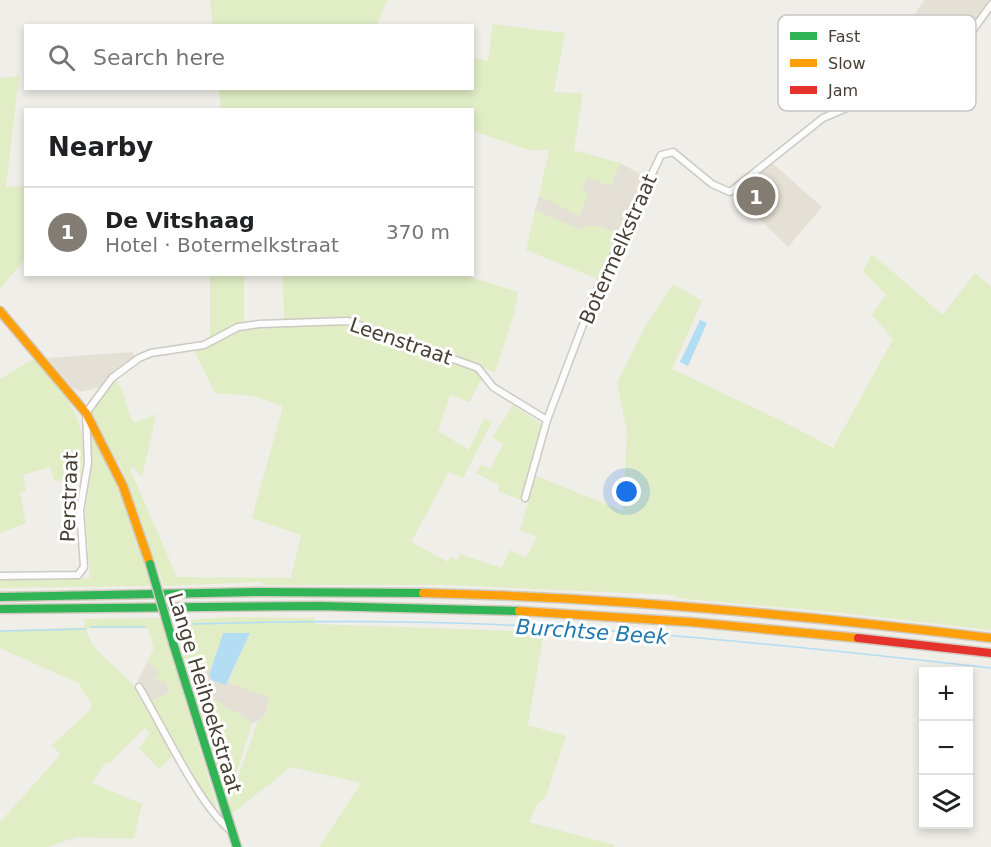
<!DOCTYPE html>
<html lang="en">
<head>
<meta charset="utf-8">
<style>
	:root { --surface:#fff; --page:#f6f6f6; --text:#202124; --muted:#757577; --line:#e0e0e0; --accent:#827c72 }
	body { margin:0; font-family:"DejaVu Sans",sans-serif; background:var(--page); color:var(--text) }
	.controls { position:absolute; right:18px; bottom:18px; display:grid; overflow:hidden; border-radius:0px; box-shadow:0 3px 9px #0003 }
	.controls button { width:54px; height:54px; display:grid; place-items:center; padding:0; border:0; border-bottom:2px solid var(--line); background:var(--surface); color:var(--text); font:30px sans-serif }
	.you { position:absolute; left:627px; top:492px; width:21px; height:21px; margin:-15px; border:4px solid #fff; border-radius:50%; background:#1a73e8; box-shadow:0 0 0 9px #1a73e833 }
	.badge { display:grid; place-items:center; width:39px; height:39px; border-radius:50%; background:var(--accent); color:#fff; font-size:20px; font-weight:700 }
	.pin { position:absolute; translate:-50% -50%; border:3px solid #fff; box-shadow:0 2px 6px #0006 }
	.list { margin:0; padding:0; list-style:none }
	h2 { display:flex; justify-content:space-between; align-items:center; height:78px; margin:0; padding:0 24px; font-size:26px }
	h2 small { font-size:20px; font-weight:400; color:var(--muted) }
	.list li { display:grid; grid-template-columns:39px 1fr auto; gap:18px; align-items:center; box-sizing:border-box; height:90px; padding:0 24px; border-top:2px solid var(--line) }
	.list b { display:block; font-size:22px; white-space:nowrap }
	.list p { margin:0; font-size:20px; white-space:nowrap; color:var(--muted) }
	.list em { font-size:20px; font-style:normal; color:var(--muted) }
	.icon { flex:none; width:33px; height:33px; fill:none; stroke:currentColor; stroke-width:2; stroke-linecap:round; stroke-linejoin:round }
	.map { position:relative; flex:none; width:991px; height:847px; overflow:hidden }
	.search { position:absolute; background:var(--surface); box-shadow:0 3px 9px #0003; left:24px; top:24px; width:450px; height:66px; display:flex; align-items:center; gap:15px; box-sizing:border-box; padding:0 21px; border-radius:0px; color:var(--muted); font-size:22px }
	.panel { position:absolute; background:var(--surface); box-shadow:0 3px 9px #0003; left:24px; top:108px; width:450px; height:168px; border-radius:0px }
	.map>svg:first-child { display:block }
	.residential { fill:#e5e0d5 }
	.green { fill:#e0edc5 }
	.water { fill:#b3ddf3 }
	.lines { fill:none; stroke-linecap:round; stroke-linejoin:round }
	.stream { stroke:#b3ddf3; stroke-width:1.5 }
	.street-casing { stroke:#cdcac4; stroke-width:9 }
	.fast-casing { stroke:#d0cbbe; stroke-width:11 }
	.slow-casing { stroke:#d0cbbe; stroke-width:11 }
	.jam-casing { stroke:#d0cbbe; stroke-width:11 }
	.street { stroke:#fdfcfc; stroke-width:6 }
	.fast { stroke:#30b455; stroke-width:8 }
	.slow { stroke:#ff9f0a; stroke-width:8 }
	.jam { stroke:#e5322d; stroke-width:8 }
	.fast-bridge-casing { stroke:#d0cbbe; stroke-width:11; stroke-linecap:butt }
	.fast-bridge { stroke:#30b455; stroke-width:8 }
	.labels { text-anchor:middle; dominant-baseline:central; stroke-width:6; stroke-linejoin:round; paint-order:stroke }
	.street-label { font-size:20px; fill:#473f33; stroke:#fff }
	.water-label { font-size:21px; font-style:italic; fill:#1f78ae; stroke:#fff }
	.key { fill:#fff; stroke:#c8c5c2; stroke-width:1.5 }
	.key-label { font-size:16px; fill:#473f33 }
</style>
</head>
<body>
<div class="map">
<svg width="991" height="847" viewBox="0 0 991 847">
	<rect width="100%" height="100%" fill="#f0eee8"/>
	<path class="residential" d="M924 0H991L968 33 932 72 890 51Z
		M771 162 822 207 788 247 734 194Z
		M620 163 646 177 619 234 600 226 583 231 535 210 539 196 579 215 582 187 588 176 611 185Z
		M133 352 135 358 100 387 82 392 72 387 48 358Z
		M147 663 155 666 165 679 170 692 150 702 137 682Z
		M211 669 209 675 226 685 228 682 271 698 265 716 252 724 240 714 221 706 222 703 207 698 201 670Z"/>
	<path class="green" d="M210 0H387L377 26 213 25Z
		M493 24 565 33 554 92 583 93 574 150 620 163 611 186 588 177 582 187 588 196 579 216 539 196 549 150H529L473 131 472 110 221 109 219 89 472 88 473 57 488 61Z
		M953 58 964 67 919 112 908 102Z
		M19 76 6 187 25 186V259L0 289V78Z
		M535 210 583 231 585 226H600L619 234 598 279 526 250Z
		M872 254 943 315 975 273 991 287V630L833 612 675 598V595L447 585H262V582L164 586 123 471 89 411 115 378C125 389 126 410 134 423L156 414 142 477 133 467 130 469 177 577 291 578 301 535 252 518 283 406 254 396 215 393 193 348 207 346 247 328 340 323 466 367 478 372 482 379 469 402 450 395 438 431 469 450 484 418 492 422 463 478 449 472 411 542 448 562 450 557 457 560 460 554 502 568 510 550 526 558 537 537 520 530 536 476 623 511 627 431 617 383 645 327 673 284 702 301 672 369 782 421 833 448 893 339 872 315 886 295 863 271Z
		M210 275H244V323L210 339Z
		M283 275H465L518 292 514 314 495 372 349 318 284 320Z
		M36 358C68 398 92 424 80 479L54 481 50 467 23 475 26 490 20 493 26 523 0 533V379Z
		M513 405 543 425 520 500 498 491 499 485 476 473 481 465 490 469 503 444 492 438Z
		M89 427 115 476 146 563 144 564 151 586 0 588V579L90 578 85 512 92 458Z
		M232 617 314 618 315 624 544 632 528 725 566 736 546 796 536 806 529 822 614 845V847H319L361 783 291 767 229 816 227 809 257 723 265 715 270 698 228 682 250 633H223L211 669 201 670 207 698 222 703 221 706 240 714 252 724 229 795 225 799 175 624 185 620Z
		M160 618 217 807H213L208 801 150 702 170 692 165 679 163 682 154 680 159 675 155 666 147 663 154 648 148 628H86C91 653 118 666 133 685 150 705 161 731 175 754L159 769 139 748 150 733 145 728 109 764 105 763 92 783 142 804 134 838 131 839 77 837 48 847H0V822L61 754 51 746 89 711 92 705 78 683 0 648V631L85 627 84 619Z"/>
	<path class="water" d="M700 320 707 323 688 366 680 362Z
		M223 633H250L226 685 212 680 209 675Z"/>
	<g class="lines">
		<path class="stream" d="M193 624C290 621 387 620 484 624 653 631 823 649 991 668
			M91 627H145
			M0 631 86 629"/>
		<g class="street-casing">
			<path id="street" d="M525 498 547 420 593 298 661 155 673 152 712 184 730 192 823 118 856 104 907 98 970 34 991 5
				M0 576 78 575 84 567 80 510 88 463 86 413 112 378 139 358 151 353 204 345 238 327 259 324 348 321 478 368 493 387 547 420
				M139 687C162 725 198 804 230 830"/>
		</g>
		<g class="fast-casing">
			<path id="fast" d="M0 597 260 592 423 593
				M0 609 319 606 519 611
				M173 643 237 847"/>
		</g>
		<g class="slow-casing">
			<path id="slow" d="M0 311 86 413 123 486 150 564
				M423 593C613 597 802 615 991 638
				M519 611 690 622 858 638"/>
		</g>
		<g class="jam-casing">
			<path id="jam" d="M858 638 991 653"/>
		</g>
		<use href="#street" class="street"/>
		<use href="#fast" class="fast"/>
		<use href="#slow" class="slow"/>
		<use href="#jam" class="jam"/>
		<g class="fast-bridge-casing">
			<path id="fast-bridge" d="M150 564 173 643"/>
		</g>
		<use href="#fast-bridge" class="fast-bridge"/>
	</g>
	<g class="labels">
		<g class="street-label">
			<text transform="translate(618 249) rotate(-66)">Botermelkstraat</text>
			<text transform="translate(401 341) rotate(19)">Leenstraat</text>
			<text transform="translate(69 497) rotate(-88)">Perstraat</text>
			<text transform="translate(205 693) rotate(73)">Lange Heihoekstraat</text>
		</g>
		<g class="water-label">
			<text transform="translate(592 632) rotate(4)">Burchtse Beek</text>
		</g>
	</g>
	<rect x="778" y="15" width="198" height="96" rx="9" class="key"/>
	<rect x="790" y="32" width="27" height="8" fill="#30b455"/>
	<rect x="790" y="59" width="27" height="8" fill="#ff9f0a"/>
	<rect x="790" y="86" width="27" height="8" fill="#e5322d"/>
	<g class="key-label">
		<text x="828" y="42">Fast</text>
		<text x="828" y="69">Slow</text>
		<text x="828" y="96">Jam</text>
	</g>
</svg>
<div class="controls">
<button>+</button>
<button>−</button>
<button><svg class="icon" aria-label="layers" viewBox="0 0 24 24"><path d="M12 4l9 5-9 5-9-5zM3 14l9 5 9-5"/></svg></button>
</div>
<div class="you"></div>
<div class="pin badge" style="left:756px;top:196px">1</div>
<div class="search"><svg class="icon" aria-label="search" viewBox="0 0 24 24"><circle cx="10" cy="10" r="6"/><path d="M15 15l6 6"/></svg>Search here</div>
<section class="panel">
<h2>Nearby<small></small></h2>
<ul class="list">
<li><span class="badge">1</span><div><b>De Vitshaag</b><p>Hotel · Botermelkstraat</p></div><em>370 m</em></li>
</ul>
</section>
</div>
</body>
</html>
